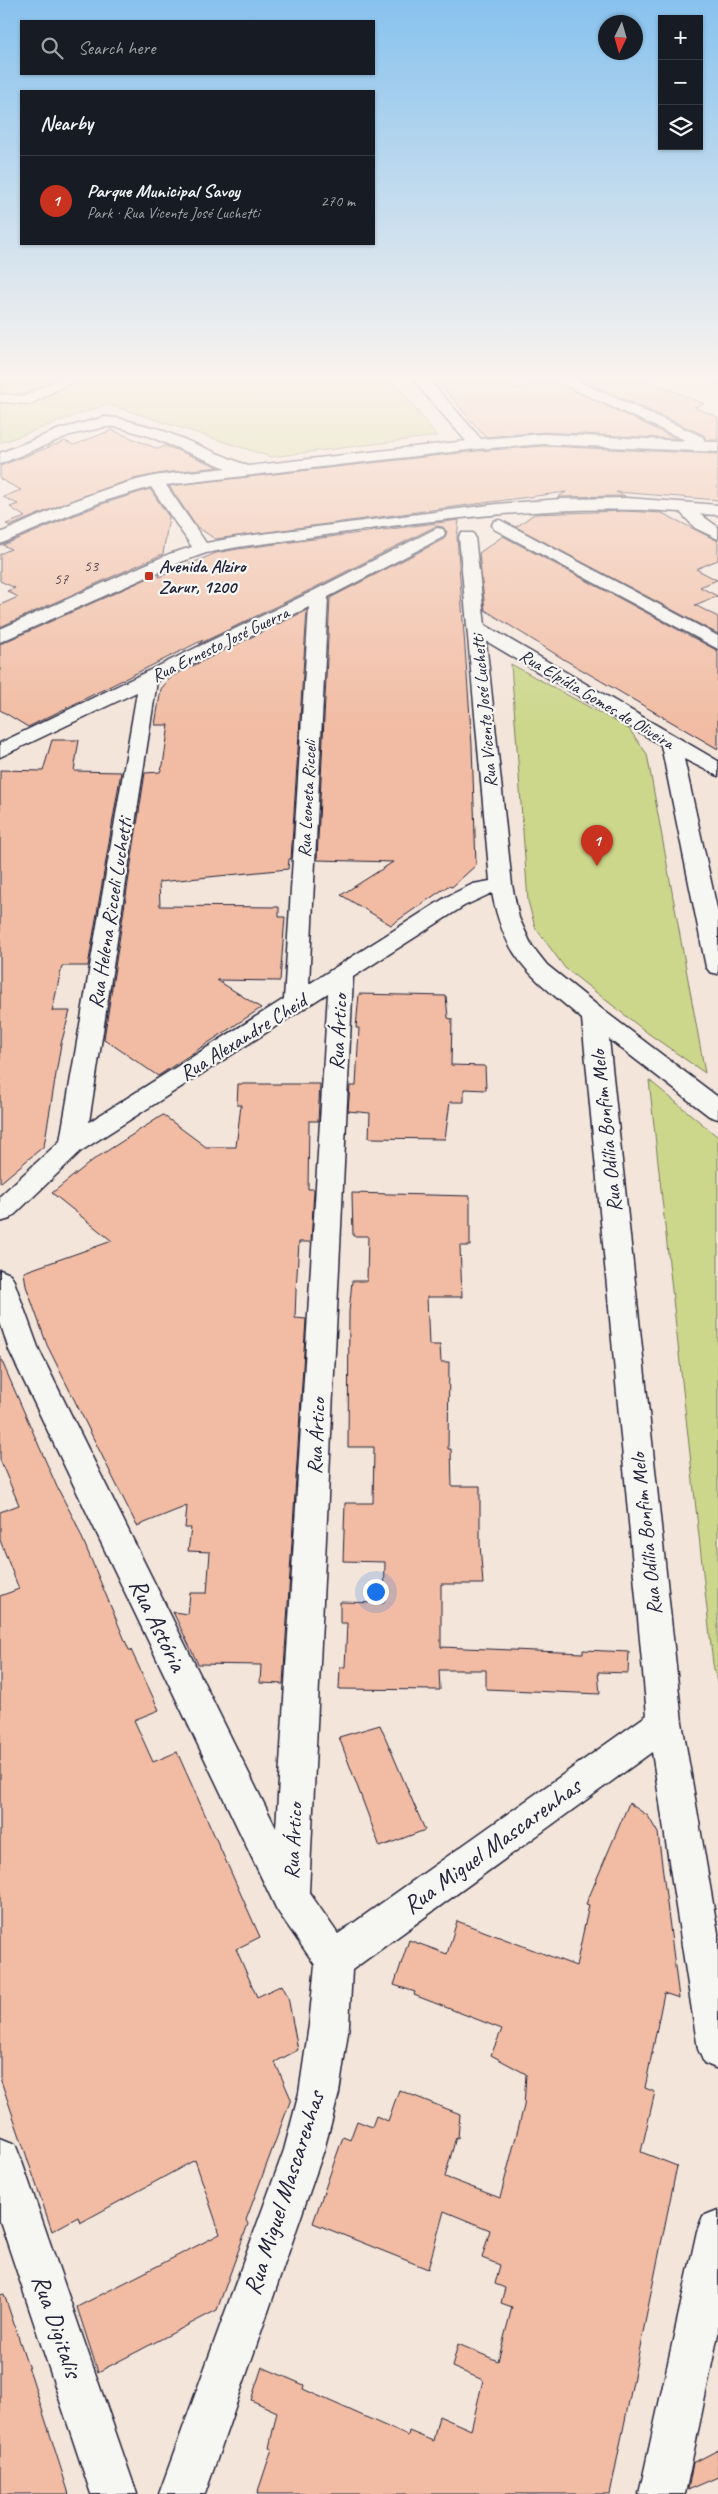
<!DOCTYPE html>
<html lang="en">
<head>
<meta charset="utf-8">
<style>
	:root { --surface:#171b24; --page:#20242c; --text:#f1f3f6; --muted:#9ea1a6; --line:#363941; --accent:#c8321e }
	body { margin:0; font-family:Caveat,sans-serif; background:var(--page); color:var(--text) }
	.controls { position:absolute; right:15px; top:15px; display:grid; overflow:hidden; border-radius:0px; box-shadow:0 1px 4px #0004 }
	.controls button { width:45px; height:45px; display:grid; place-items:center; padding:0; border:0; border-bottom:1px solid var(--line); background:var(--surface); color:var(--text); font:25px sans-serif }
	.compass { position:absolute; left:598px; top:15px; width:45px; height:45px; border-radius:50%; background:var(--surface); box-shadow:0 1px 4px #0004; rotate:185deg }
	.you { position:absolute; left:375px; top:1591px; width:18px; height:18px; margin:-12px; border:4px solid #fff; border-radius:50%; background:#1a73e8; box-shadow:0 0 0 8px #1a73e833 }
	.badge { display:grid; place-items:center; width:32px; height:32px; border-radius:50%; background:var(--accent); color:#fff; font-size:16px; font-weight:700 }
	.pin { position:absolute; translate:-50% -41px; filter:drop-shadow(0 1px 2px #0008) }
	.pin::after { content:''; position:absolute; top:26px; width:18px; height:15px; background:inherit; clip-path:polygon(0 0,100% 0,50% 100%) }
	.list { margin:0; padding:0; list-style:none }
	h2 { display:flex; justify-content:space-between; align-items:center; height:65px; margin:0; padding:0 20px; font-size:21px }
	h2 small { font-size:16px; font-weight:400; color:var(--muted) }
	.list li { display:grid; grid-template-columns:32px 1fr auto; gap:15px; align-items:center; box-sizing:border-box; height:90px; padding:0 20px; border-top:1px solid var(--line) }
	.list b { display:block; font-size:19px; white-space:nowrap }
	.list p { margin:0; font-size:16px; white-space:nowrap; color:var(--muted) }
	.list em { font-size:16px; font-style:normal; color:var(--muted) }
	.icon { flex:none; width:28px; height:28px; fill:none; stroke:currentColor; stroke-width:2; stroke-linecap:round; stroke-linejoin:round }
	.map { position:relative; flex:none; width:718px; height:2494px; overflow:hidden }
	.search { position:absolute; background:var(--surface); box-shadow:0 1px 4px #0004; left:20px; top:20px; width:355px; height:55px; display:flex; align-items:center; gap:12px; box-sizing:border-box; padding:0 18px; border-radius:0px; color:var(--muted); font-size:19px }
	.panel { position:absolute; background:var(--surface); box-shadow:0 1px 4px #0004; left:20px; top:90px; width:355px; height:155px; border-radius:0px }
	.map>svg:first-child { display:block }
	.green { fill:#ccd78b; stroke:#777c63 }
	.building { fill:#f1bca3; stroke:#22223b }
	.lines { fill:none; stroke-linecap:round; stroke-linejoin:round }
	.minor-casing { stroke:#22223b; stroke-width:3 }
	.minor { fill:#f6f6f2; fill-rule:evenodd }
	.poi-dot { fill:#c8321e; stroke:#f6f6f2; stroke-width:2 }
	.labels { text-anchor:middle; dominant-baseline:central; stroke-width:4.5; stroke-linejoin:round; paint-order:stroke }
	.far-number-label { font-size:16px; fill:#564855 }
	.far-poi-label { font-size:18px; font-weight:bold; fill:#22223b; stroke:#f6f6f2; text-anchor:start }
	.far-street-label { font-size:18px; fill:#22223b; stroke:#f6f6f2 }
	.street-label { font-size:21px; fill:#22223b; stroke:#f6f6f2 }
	.near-street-label { font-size:25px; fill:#22223b; stroke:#f6f6f2 }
</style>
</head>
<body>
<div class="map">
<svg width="718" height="2494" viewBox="0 0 718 2494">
	<rect width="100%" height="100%" fill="#f4e5da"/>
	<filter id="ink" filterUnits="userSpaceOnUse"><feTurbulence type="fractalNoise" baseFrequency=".02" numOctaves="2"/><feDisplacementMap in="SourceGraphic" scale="10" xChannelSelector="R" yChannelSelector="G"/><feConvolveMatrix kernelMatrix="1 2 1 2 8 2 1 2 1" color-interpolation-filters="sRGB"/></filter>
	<g filter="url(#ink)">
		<path class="green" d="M0 377H390L437 436 271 457 107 404 0 443Z
			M511 664 629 729 647 754 705 1073 649 1034 565 968 535 927 528 901Z
			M649 1080 718 1137V1687L713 1664Z"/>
		<path class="building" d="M434 377H489L516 389 550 379 677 439 544 432 485 437Z
			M574 377H640L704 404 694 407 718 417V440H706L704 435Z
			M112 430 158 449 165 446 174 449 219 467 163 473 133 479 75 499 10 526 6 524 25 517 10 507 18 504 3 497 21 490 0 479V466L65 441 74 445Z
			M544 446 718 454V500L616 492 625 496 558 497 566 492 215 539 196 526 169 486 477 451Z
			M150 489 169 517 163 554 0 627V605L18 597 7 591 15 588 0 581V554L11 549 3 545 102 504Z
			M624 511 662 513 718 541V560L696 569 717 580 700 587 717 596 695 605 718 617V634L516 527 534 514Z
			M459 520 457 537 472 745 476 865 452 887 448 886 391 925 341 895 393 862 317 860 330 598 444 539 447 532 443 527 436 526 312 589 199 644 203 640 28 727 0 710V644L160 573 159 577 216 553 238 549Z
			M503 536 718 651V749L565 660 485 610 479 553Z
			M307 610 291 859H289L288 869 159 882 160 906 279 907V917H285L280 981 217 980 261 1008 158 1076 104 1039 145 773 160 772 163 765 169 725H155L161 689 172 676Z
			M52 740H79L74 771 121 772 88 966H62L52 1011H70L61 1044 44 1146 0 1183V770L43 771Z
			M359 994 446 996 448 1018 452 1019 451 1065 485 1066 486 1090 464 1089V1102H450L445 1139 369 1138 370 1113 348 1111 350 1086H356L359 1028H356Z
			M238 1084H320L318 1121H309L308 1189H314L311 1242H299L296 1291 295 1318 306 1319 283 1684 260 1683 261 1665 198 1664 173 1612 188 1614 190 1593H207L210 1552 188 1551 191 1528H185L187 1506 137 1526 47 1345 26 1286 24 1272 112 1241 52 1193 93 1160 163 1115 206 1147H236L241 1105H237Z
			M352 1193 470 1196V1246H460L462 1297H427L429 1345H440L441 1362H449L448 1449H451L452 1486H480V1544L483 1584H441V1647L583 1653V1650L629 1652 628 1673 598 1672 600 1694 486 1689V1670H439L440 1690 339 1689 340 1667H345L347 1623H340V1602L384 1603 385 1562 343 1561 345 1503H373L374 1447H348L349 1312 352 1281H367L368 1236H353Z
			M0 1357 57 1487 75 1521 129 1650H131L159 1710 134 1720 153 1762 177 1752 260 1937 236 1949 257 1997 282 1985 288 1997 298 2050 275 2062 291 2099 246 2220 248 2224 217 2310 98 2372 77 2307 220 2234 195 2160 80 2223 78 2217 52 2231 0 2078V1596L19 1589 0 1540V1512L19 1505 0 1460Z
			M380 1725 425 1830 380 1847 339 1737Z
			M629 1803 648 1816 658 1833 679 1998 664 1993 645 2088 655 2092 641 2152 677 2166 610 2494H257L272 2449 269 2448 277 2412 251 2400 262 2367 304 2385 303 2389 408 2436 409 2431 433 2441 439 2416 471 2430 483 2380 452 2367 458 2344 498 2361 512 2307 501 2303 505 2288 495 2284 500 2265 482 2258 490 2230 444 2211 428 2269 313 2223 343 2137 350 2140 357 2121 372 2127 376 2116 388 2121 399 2090 460 2114 458 2138 456 2137 445 2177 500 2198 524 2106 526 2074 491 2055 502 2029 414 1995 415 1992 394 1985 409 1940 447 1954 457 1921 576 1966 589 1905 586 1904Z
			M4 2294 33 2381 69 2494H0V2295Z
			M718 2450V2477L688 2490 693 2463Z"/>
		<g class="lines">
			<g class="minor-casing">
				<path id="minor" d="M63 377H80L31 404 0 402V394L24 396Z
					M413 377H427L481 439 544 434 687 441 553 380 551 377H569L703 437 705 442H718V452L544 444 477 449 166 485 206 543 238 537 497 504 561 499 627 498 718 505V515L700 514 718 527V539L695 528 680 512C532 501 384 528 238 547L206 553 181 562 0 642V629L169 554 192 547 151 487 101 502 0 544V533C50 511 100 487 154 476 178 472 202 471 226 468L148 436 118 427H105L70 435 0 464V453L60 429 105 417 118 418 159 429 248 466 466 441 422 391Z
					M708 377H718V383Z
					M500 520 718 636V649L494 529 492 525 494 521Z
					M437 528 443 529 445 533 443 537 328 597 309 984 448 896 473 884 490 881 459 537 461 533H473L475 537 485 625 718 761V776L684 759 718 913V974L710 972 706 967 661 745 486 641 512 885 519 918 532 946 547 965 603 1010 718 1097V1119L709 1116 609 1039 682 1722 718 1933V2069L704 2063 698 2049 652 1752 352 1970 349 2025 339 2093 324 2150 205 2494H159L284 2150 299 2093 309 2025 315 1965 277 1910 9 1350 0 1322V1270L10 1274 14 1281 39 1350 276 1828 328 993 81 1151 10 1219 0 1222V1196L60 1141 137 692 0 757V743L313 591ZM309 607 284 999 89 1122 157 681ZM492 893C505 961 533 977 582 1019L647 1715 338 1934 309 1892 353 977 464 906Z
					M0 2138 15 2144 21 2159 137 2494H91L0 2221Z
					M718 2210V2334L685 2494H639L697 2231 703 2216Z"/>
			</g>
			<use href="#minor" class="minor"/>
		</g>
	</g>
	<linearGradient id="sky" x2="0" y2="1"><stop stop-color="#87c2ee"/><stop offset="0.52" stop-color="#faf3ee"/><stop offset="1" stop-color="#faf3ee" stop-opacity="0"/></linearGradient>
	<rect width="718" height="726" fill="url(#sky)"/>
	<rect class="poi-dot" x="144" y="571" width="10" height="10" rx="2.5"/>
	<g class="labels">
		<g class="far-number-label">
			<text x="91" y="566">53</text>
			<text x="61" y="579">57</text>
		</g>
		<g class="far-poi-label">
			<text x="159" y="566">Avenida Alziro<tspan x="159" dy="21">Zarur, 1200</tspan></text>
		</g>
		<g class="far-street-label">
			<text transform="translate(220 644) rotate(-26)">Rua Ernesto José Guerra</text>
			<text transform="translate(597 699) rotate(31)">Rua Elpídia Gomes de Oliveira</text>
			<text transform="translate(484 711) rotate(-95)">Rua Vicente José Luchetti</text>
			<text transform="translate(307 799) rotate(-87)">Rua Leoneta Ricceli</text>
		</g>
		<g class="street-label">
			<text transform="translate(110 913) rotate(-81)">Rua Helena Ricceli Luchetti</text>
			<text transform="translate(338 1032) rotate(-87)">Rua Ártico</text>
			<text transform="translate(243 1037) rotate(-32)">Rua Alexandre Cheid</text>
			<text transform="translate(606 1131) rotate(-96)">Rua Odília Bonfim Melo</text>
			<text transform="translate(316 1436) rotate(-87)">Rua Ártico</text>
			<text transform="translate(646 1534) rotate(-96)">Rua Odília Bonfim Melo</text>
			<text transform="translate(293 1841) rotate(-87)">Rua Ártico</text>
		</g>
		<g class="near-street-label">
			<text transform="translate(158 1625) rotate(64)">Rua Astória</text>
			<text transform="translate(492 1846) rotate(-36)">Rua Miguel Mascarenhas</text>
			<text transform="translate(284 2193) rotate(-72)">Rua Miguel Mascarenhas</text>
			<text transform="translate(57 2326) rotate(71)">Rua Digitalis</text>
		</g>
	</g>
</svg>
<div class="controls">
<button>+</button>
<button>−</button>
<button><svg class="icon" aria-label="layers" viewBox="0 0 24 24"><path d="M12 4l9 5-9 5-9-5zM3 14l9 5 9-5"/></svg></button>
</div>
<svg class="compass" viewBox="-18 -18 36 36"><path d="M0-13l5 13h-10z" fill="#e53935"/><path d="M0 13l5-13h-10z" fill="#9ea1a6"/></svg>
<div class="you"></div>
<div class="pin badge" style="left:597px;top:866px">1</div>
<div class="search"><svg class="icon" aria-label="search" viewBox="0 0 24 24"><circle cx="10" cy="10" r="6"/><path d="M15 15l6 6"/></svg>Search here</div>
<section class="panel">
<h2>Nearby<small></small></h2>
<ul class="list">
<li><span class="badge">1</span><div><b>Parque Municipal Savoy</b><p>Park · Rua Vicente José Luchetti</p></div><em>270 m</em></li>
</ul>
</section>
</div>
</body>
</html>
